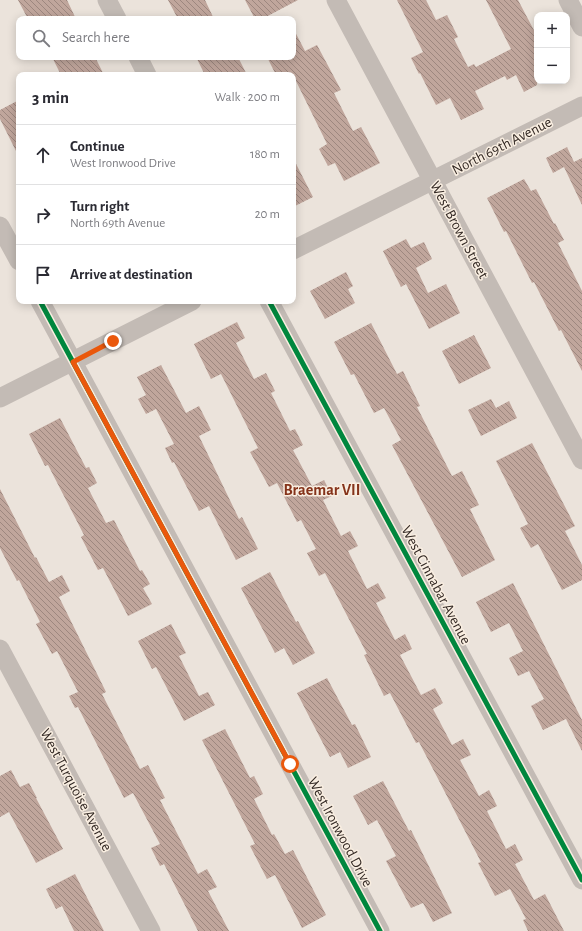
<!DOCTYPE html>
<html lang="en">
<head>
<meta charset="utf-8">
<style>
	:root { --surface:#fff; --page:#f2f2f3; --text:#2b2b33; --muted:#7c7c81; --line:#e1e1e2 }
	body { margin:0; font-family:"Alegreya Sans",sans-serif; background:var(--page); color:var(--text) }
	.controls { position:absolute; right:12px; top:12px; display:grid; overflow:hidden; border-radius:8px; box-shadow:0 2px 10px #0003 }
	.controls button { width:36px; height:36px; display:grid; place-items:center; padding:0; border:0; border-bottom:1px solid var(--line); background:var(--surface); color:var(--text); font:20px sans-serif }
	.stop { position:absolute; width:12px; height:12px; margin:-9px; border:3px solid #ea580c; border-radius:50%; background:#fff }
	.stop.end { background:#ea580c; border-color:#fff; box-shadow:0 1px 4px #0008 }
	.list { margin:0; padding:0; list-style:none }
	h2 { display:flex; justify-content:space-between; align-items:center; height:52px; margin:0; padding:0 16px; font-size:17px }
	h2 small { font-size:13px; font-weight:400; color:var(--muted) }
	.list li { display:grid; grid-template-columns:26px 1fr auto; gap:12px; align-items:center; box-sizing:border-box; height:60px; padding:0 16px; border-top:1px solid var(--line) }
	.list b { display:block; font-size:15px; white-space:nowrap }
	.list p { margin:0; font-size:13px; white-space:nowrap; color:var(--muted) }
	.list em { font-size:13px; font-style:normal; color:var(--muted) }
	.icon { flex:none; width:22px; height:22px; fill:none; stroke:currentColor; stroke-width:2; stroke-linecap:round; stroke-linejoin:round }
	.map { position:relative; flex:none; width:582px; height:931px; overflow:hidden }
	.search { position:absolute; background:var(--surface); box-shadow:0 2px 10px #0003; left:16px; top:16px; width:280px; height:44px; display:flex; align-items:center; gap:10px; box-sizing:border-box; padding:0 14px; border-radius:8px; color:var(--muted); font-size:15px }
	.panel { position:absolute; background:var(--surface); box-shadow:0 2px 10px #0003; left:16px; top:72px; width:280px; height:232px; border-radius:8px }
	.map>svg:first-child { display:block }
	.building { fill:url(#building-back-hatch) }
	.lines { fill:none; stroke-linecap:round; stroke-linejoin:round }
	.minor { stroke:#c3bbb5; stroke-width:19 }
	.cycleway-casing { stroke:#f9eee1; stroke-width:8 }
	.cycleway { stroke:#00873e; stroke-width:5 }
	.route { stroke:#ea580c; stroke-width:5 }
	.labels { text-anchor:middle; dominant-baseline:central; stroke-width:3; stroke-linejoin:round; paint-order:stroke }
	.street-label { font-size:15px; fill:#332924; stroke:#f9eee1 }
	.neighbourhood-label { font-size:16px; font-weight:bold; fill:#85331a; stroke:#f9eee1 }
</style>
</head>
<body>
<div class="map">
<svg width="582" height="931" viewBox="0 0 582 931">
	<defs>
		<pattern id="building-back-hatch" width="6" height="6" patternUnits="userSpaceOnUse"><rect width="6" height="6" fill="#c0a69c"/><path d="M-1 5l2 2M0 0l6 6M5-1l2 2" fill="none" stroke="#9d877f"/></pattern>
	</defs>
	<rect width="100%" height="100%" fill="#ebe3db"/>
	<path class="building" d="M18 0H67L76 19H28Z
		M168 0H205L214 19H178Z
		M245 0H298L262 19H255Z
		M397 0H426L436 20 447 15 458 37 454 39 468 67 474 64 476 67 511 49 486 0H518L537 36V85L524 92 516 75 507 80 505 76 475 91 484 109 461 120 450 98 436 105 420 73 419 74 411 58 423 52Z
		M293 28 305 51 317 45 341 90 334 93 353 131 361 127 380 163 344 181 335 163 328 166 319 149 327 144 293 75H276L267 57H293Z
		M52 57H95L104 75H61Z
		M196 57H238L247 75H205Z
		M19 100V157L0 119V110Z
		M567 147 574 162 582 158V205L564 167 553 173 546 158Z
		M293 158 313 197 293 207Z
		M524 179 531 191 536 189 554 224 555 223 564 240 558 243 582 291V371L561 330 559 331 534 282 532 283 506 231 504 232 487 198Z
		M406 239 411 248 424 242 432 259 416 268 428 293 446 284 460 313 429 329 406 284 401 287 383 251Z
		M346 272 353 286 348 289 355 303 325 319 310 291Z
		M237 322 245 338 236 343 254 379 266 373 275 391 271 393 290 431 295 429 303 445 293 450 312 486 324 480 332 496 323 500 341 536 350 531 358 546 348 551 367 589 378 583 386 598 376 603 395 640 405 634 412 649 400 655 421 695 435 688 443 703 433 709 452 745 463 739 471 755 460 760 479 796 489 790 497 806 487 811 506 849 515 844 523 860 515 864 534 900 545 894 564 931H528L523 920 526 919 510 889 495 896 478 863 481 862 419 742 416 743 390 693 384 696 364 655 367 654 325 573 319 576 307 553 316 549 301 520 297 522 277 483 269 487 250 452 258 448 221 374 211 379 194 344Z
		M371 323 397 374 403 371 420 406 417 407 452 476 462 471 479 505 470 509 495 560 462 577 392 445 401 440 384 408 374 413 354 374 351 375 334 342Z
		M474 335 491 368 459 384 442 351Z
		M161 365 186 413 199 406 211 430 199 436 239 519 242 517 258 549 236 560 209 506 199 511 174 462 172 463 165 448 174 444 156 409 146 414 138 399 146 395 137 377Z
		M491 399 496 408 509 401 517 418 481 436 468 410Z
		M60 418 86 468 89 467 97 483 88 488 106 523 114 520 140 571 142 570 150 584 143 588 152 604 128 616 103 568 98 570 81 537 84 535 48 465 45 466 29 434Z
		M532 443 575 526 565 531 582 565V580L562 590 538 544 531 548 520 528 528 524 496 461Z
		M0 489 35 558 36 557 49 582 62 575 70 591 59 597 106 692 102 694 140 769 148 765 165 798 160 800 198 874 207 869 217 887 208 891 229 931H198L164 864 160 866 151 848 160 844 133 793 124 798 78 707 75 708 69 696 78 692 57 651 52 654 36 624 40 622 19 580 17 581 0 548Z
		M270 572 296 622 298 621 315 653 293 665 284 648 275 653 241 588Z
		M513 583 582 720V751L566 719 543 730 531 706 544 699 529 671 518 676 509 658 523 651 509 623 491 632 476 602Z
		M171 624 186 653 179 656 199 696 208 692 215 705 184 721 156 667 152 669 138 641Z
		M327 678 352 725 355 724 371 757 348 768 340 752 330 757 297 693Z
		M225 729 250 778 254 776 263 794 254 799 272 835 274 834 285 854 293 850 326 915 302 928 275 875 267 879 250 846 255 844 202 740Z
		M11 770 20 787 29 783 37 798H36L63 849 36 863 9 812 0 817V776Z
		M383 781 409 831 411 830 452 913 433 922 423 903 411 908 386 861 396 856 377 820 368 825 353 796Z
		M75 874 104 931H74L62 906 56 909 46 889Z"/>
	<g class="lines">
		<path class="minor" d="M107 0 117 19
			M336 0 582 460
			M568 0 582 27
			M138 57 147 75
			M0 226 19 261
			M293 250 582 106
			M40 301 380 931
			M269 301 582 880
			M0 398 192 301
			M0 649 151 931"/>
		<g class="cycleway-casing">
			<path id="cycleway" d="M40 301 380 931
				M269 301 582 880"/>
		</g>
		<use href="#cycleway" class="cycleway"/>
	</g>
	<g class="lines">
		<path class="route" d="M113 341 73 362 290 764"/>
	</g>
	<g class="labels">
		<g class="street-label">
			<text transform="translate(502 146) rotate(-27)">North 69th Avenue</text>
			<text transform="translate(459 230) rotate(62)">West Brown Street</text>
			<text transform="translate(436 585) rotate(62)">West Cinnabar Avenue</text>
			<text transform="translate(76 790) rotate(62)">West Turquoise Avenue</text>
			<text transform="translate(340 832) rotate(62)">West Ironwood Drive</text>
		</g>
		<g class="neighbourhood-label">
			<text x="322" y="490">Braemar VII</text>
		</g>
	</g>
</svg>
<div class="controls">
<button>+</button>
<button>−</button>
</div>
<div class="stop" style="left:290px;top:764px"></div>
<div class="stop end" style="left:113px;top:341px"></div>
<div class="search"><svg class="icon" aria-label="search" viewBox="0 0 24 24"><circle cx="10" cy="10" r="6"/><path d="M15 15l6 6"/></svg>Search here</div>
<section class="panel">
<h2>3 min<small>Walk · 200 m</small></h2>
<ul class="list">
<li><svg class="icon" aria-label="ahead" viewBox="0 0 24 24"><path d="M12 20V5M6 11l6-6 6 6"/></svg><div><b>Continue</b><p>West Ironwood Drive</p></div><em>180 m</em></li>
<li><svg class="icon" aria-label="right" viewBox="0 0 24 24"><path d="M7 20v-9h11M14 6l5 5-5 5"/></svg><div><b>Turn right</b><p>North 69th Avenue</p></div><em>20 m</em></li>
<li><svg class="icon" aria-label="arrive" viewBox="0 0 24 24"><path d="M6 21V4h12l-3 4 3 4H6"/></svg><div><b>Arrive at destination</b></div></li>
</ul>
</section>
</div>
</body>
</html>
